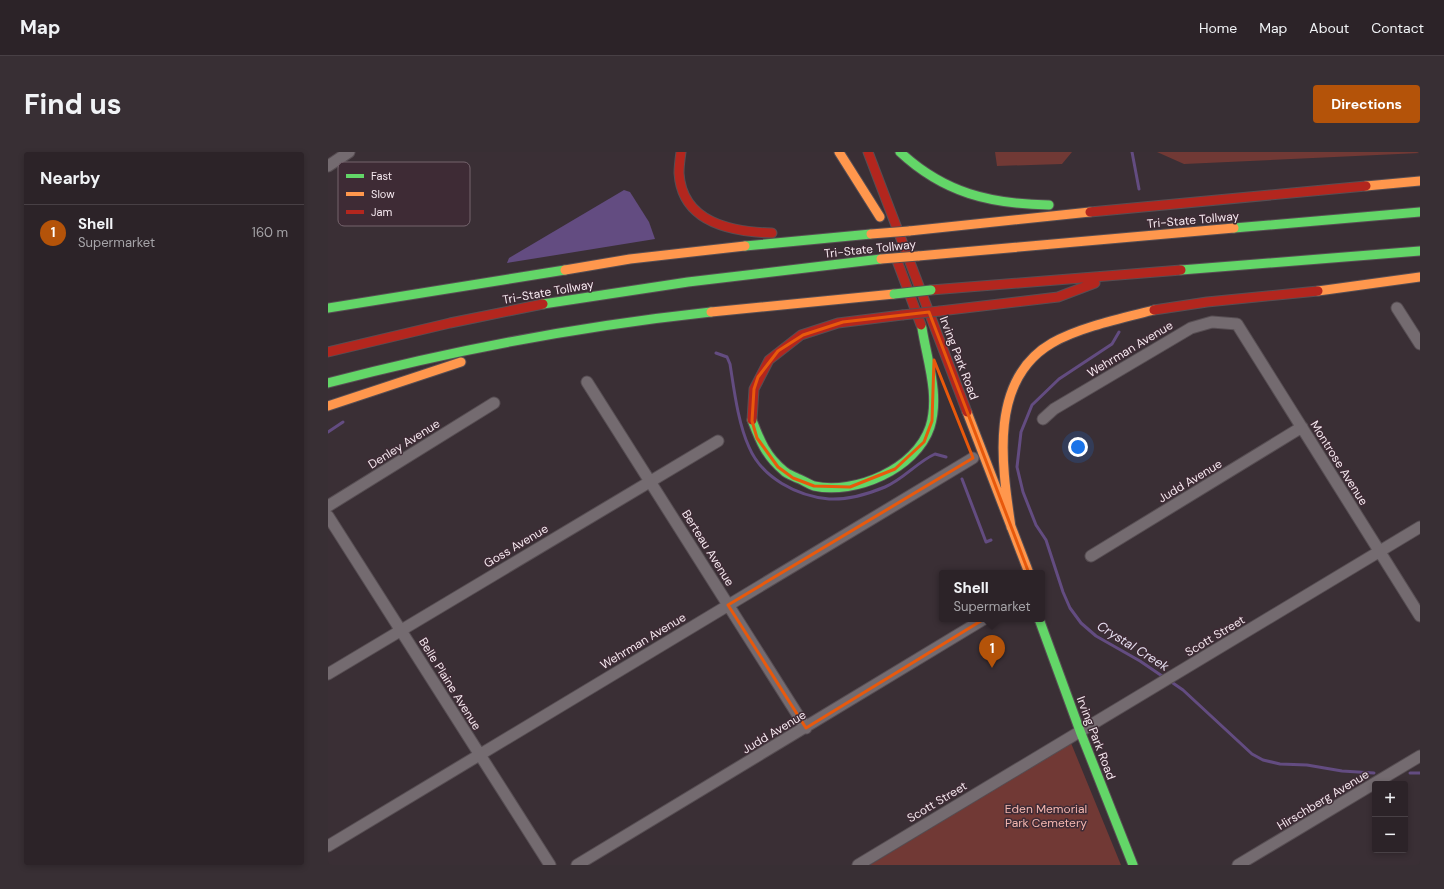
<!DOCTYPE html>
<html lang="en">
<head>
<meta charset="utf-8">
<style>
	:root { --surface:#2c2328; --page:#382f34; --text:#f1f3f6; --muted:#a6a4a8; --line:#484045; --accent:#b45309 }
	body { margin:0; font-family:"DM Sans",sans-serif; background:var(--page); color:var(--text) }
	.controls { position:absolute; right:12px; bottom:12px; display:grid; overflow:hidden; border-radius:4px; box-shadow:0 2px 6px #0003 }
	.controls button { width:36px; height:36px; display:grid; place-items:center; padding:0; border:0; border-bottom:1px solid var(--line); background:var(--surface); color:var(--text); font:20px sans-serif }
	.you { position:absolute; left:750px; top:295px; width:14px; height:14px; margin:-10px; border:3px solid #fff; border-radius:50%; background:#1a73e8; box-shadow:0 0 0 6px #1a73e833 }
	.badge { display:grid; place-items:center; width:26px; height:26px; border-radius:50%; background:var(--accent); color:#fff; font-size:13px; font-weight:700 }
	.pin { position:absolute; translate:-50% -33px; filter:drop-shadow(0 1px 2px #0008) }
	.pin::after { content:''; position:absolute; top:21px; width:14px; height:12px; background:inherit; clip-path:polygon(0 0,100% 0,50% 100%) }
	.popup { position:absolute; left:611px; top:418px; width:106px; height:52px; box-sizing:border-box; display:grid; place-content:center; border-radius:4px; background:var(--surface); filter:drop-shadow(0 1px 3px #0005); font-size:13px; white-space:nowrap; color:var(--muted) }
	.popup b { font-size:15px; color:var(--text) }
	.popup::after { content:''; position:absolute; left:50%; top:100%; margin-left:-8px; border:8px solid transparent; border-top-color:var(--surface) }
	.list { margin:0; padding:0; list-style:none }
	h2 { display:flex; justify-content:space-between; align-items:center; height:52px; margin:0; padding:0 16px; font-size:17px }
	h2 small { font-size:13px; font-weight:400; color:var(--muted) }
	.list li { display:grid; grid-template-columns:26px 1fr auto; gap:12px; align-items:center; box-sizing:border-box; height:56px; padding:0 16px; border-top:1px solid var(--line) }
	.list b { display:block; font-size:15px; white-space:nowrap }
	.list p { margin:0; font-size:13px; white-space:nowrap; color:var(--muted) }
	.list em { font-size:13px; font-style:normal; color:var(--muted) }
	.map { position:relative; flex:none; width:1092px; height:713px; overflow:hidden; border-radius:4px }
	header { display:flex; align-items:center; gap:24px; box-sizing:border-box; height:56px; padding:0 20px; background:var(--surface); border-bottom:1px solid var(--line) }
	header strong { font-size:19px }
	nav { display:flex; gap:22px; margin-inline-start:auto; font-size:14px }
	.intro { display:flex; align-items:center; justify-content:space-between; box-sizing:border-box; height:96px; padding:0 24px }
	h1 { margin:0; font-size:28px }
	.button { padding:10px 18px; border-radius:4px; background:var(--accent); color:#fff; font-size:14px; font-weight:700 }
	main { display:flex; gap:24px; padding:0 24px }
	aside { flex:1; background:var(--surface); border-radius:4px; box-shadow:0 2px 6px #0003 }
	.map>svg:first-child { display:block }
	.green { fill:#713935 }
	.water { fill:#634c81 }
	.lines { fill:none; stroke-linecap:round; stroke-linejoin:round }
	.stream { stroke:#634c81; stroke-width:3 }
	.street-casing { stroke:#574e53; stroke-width:13 }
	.fast-casing { stroke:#574e53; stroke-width:11 }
	.slow-casing { stroke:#574e53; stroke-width:11 }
	.jam-casing { stroke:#574e53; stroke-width:11 }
	.street { stroke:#746b70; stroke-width:11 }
	.fast { stroke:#63d668; stroke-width:9 }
	.slow { stroke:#ff974d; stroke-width:9 }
	.jam { stroke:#b3261e; stroke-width:9 }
	.fast-bridge-casing { stroke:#574e53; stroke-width:11; stroke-linecap:butt }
	.slow-bridge-casing { stroke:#574e53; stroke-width:11; stroke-linecap:butt }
	.jam-bridge-casing { stroke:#574e53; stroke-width:11; stroke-linecap:butt }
	.fast-bridge { stroke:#63d668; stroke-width:9 }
	.slow-bridge { stroke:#ff974d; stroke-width:9 }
	.jam-bridge { stroke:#b3261e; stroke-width:9 }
	.marked { fill:none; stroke:#e8590c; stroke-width:3; stroke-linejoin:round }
	.labels { text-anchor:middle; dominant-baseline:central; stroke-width:3; stroke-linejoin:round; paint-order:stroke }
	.street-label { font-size:12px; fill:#f5e8ef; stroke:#3e2b35 }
	.park-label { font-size:12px; fill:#f3b5ae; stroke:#3e2b35 }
	.water-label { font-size:13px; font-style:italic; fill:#e7e1f2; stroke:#3e2b35 }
	.key { fill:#3e2b35; stroke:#75646d; stroke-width:1 }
	.key-label { font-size:11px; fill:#f5e8ef }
</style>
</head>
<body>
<header>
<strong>Map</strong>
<nav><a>Home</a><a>Map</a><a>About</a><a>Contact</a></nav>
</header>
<div class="intro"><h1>Find us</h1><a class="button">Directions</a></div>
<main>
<aside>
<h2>Nearby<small></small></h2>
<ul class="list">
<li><span class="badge">1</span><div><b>Shell</b><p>Supermarket</p></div><em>160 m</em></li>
</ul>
</aside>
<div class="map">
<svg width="1092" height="713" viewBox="0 0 1092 713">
	<rect width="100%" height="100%" fill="#3a2f35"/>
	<path class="green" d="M667 0H744L734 12 669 14Z
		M829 0H1092V1L856 12Z
		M743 591 793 713H542Z"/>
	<path class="water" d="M296 38 302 40 321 70 327 87 179 111 181 106Z"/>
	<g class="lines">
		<path class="stream" d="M804 0 811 37
			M791 180 784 192 731 227 704 253 693 280 689 315 695 340 708 373 718 388 735 440 742 456 753 471 768 484 812 509 837 526
			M388 201 399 205 402 212C406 237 410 271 421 295 434 326 469 344 501 347 519 348 540 342 557 335 576 327 589 310 607 302L618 305
			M0 280 15 270
			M634 327 658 390 663 388
			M842 529 855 538 924 602 935 608 952 612 979 613 1014 619 1046 621
			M1082 621H1092"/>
		<g class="street-casing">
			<path id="street" d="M0 14 21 0
				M1069 156 1092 192
				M259 230 478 576
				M715 267 726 257 863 176 884 170 909 172 1092 464
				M0 354 166 251
				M0 364 222 713
				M763 404 974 275
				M0 522 390 289
				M0 694 645 306
				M249 713 656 467
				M530 713 1092 375
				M910 713 1092 604"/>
		</g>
		<g class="fast-casing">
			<path id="fast" d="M572 0C616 41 662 52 721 53
				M906 76 1092 60
				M417 94 543 82
				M853 118 1092 99
				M215 152 360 130 553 107
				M0 156 237 118
				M0 231C125 198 254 174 383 160
				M424 268C432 289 438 304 456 319 459 322 465 324 469 326 475 328 480 332 486 334 527 343 588 317 602 275 612 243 599 208 594 176
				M711 467 752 579 805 713"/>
		</g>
		<g class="slow-casing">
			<path id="slow" d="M511 0 552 65
				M1038 34 1092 29
				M581 79 762 60
				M590 104 906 76
				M237 118 302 107 417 94
				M990 139 1092 125
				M383 160 566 142
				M0 254 133 210
				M639 260 701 421
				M683 375C674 314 660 228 724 191 752 175 795 166 826 158"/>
		</g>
		<g class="jam-casing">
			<path id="jam" d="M353 0C352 7 351 15 351 21 354 71 404 80 444 81
				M540 0 639 260
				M762 60 1038 34
				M568 106 593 173
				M603 138 853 118
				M826 158 879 150 990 139
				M612 159 730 145 767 131
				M0 200 122 171 215 152
				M424 268 426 237 441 208 473 183 510 171 574 163"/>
		</g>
		<use href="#street" class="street"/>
		<use href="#fast" class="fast"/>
		<use href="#slow" class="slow"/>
		<use href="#jam" class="jam"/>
		<g class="fast-bridge-casing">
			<path id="fast-bridge" d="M566 142 603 138"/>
		</g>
		<g class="slow-bridge-casing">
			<path id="slow-bridge" d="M543 82 581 79
				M553 107 590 104"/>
		</g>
		<g class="jam-bridge-casing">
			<path id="jam-bridge" d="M574 163 612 159"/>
		</g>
		<use href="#fast-bridge" class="fast-bridge"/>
		<use href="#slow-bridge" class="slow-bridge"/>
		<use href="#jam-bridge" class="jam-bridge"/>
	</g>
	<path class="marked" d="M601 160 702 424V439L478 576 400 453 645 306 606 208 604 269 596 290 567 317 522 335 486 334 465 326 450 315 429 286 424 269 426 237 430 225 450 199 475 183 515 170Z"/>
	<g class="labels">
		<g class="street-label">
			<text transform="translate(865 68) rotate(-5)">Tri-State Tollway</text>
			<text transform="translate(542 97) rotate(-6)">Tri-State Tollway</text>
			<text transform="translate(220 140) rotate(-10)">Tri-State Tollway</text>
			<text transform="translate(802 197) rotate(-31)">Wehrman Avenue</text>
			<text transform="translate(631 206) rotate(69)">Irving Park Road</text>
			<text transform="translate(76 292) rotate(-32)">Denley Avenue</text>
			<text transform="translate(1011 311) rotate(58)">Montrose Avenue</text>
			<text transform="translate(862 329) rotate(-31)">Judd Avenue</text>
			<text transform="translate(188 394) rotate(-31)">Goss Avenue</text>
			<text transform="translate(380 396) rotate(58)">Berteau Avenue</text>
			<text transform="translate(887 484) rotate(-31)">Scott Street</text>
			<text transform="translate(315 489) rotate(-31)">Wehrman Avenue</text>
			<text transform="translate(122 532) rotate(58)">Belle Plaine Avenue</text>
			<text transform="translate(446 580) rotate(-31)">Judd Avenue</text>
			<text transform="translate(768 586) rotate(69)">Irving Park Road</text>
			<text transform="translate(995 648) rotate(-31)">Hirschberg Avenue</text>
			<text transform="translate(609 650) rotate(-31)">Scott Street</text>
		</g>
		<g class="park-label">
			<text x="718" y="657">Eden Memorial<tspan x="718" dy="14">Park Cemetery</tspan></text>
		</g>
		<g class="water-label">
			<text transform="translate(805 494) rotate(32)">Crystal Creek</text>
		</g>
	</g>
	<rect x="10" y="10" width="132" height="64" rx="6" class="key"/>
	<rect x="18" y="22" width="18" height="4" fill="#63d668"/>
	<rect x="18" y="40" width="18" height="4" fill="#ff974d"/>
	<rect x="18" y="58" width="18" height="4" fill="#b3261e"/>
	<g class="key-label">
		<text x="43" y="28">Fast</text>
		<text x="43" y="46">Slow</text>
		<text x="43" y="64">Jam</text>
	</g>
</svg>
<div class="controls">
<button>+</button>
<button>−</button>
</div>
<div class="you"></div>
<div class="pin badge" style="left:664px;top:516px">1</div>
<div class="popup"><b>Shell</b>Supermarket</div>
</div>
</main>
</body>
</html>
